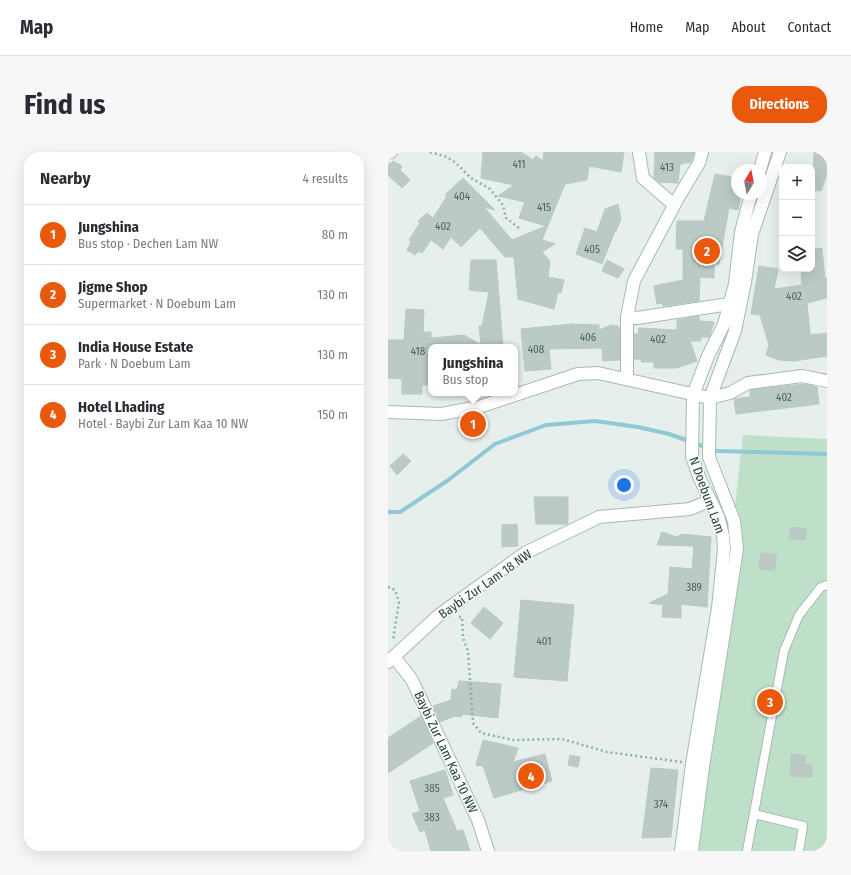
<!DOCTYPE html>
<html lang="en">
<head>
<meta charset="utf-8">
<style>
	:root { --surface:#fff; --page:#f7f7f7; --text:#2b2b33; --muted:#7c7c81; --line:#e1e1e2; --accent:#ea580c }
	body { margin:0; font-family:"Fira Sans Condensed",sans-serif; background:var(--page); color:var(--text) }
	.controls { position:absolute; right:12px; top:12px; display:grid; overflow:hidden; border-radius:8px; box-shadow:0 4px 16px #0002 }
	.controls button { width:36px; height:36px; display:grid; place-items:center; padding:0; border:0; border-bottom:1px solid var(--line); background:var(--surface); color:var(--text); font:20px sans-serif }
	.compass { position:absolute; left:343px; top:12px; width:36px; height:36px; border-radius:50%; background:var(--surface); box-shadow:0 4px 16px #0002; rotate:10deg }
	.you { position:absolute; left:236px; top:333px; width:14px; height:14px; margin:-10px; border:3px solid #fff; border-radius:50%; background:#1a73e8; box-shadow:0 0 0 6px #1a73e833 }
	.badge { display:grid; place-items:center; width:26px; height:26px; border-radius:50%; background:var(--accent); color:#fff; font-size:13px; font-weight:700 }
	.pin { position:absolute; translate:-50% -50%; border:2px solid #fff; box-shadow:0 1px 4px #0006 }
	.popup { position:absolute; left:40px; top:192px; width:90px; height:52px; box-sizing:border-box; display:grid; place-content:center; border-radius:8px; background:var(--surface); filter:drop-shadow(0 1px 3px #0005); font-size:13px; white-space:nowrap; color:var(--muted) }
	.popup b { font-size:15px; color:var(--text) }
	.popup::after { content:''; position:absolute; left:50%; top:100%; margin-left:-8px; border:8px solid transparent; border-top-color:var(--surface) }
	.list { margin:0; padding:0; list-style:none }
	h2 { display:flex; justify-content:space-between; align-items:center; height:52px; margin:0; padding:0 16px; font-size:17px }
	h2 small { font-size:13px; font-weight:400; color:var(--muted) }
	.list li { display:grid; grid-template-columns:26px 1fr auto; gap:12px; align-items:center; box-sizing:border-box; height:60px; padding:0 16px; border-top:1px solid var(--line) }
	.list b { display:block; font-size:15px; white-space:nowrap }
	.list p { margin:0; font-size:13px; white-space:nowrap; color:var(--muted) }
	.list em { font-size:13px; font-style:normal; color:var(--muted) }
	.icon { flex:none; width:22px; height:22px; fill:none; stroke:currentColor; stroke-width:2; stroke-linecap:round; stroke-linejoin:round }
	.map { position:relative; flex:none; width:439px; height:699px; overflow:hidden; border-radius:16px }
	header { display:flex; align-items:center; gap:24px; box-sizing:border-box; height:56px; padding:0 20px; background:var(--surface); border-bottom:1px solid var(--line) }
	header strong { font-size:19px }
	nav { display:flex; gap:22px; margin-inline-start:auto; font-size:14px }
	.intro { display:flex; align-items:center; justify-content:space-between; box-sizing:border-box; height:96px; padding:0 24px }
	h1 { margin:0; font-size:28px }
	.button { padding:10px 18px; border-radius:16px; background:var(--accent); color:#fff; font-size:14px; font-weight:700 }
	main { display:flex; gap:24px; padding:0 24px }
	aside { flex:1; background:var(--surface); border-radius:16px; box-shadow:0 4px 16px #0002 }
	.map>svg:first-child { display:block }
	.green { fill:#bfe0c8 }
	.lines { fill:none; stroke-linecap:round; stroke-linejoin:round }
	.stream { stroke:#8ec9d4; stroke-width:4 }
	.building { fill:#bbcac4; stroke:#b8c9c2 }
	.lane-casing { stroke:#a8b8b2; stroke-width:10 }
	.street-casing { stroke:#a8b8b2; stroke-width:14 }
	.secondary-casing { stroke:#a4bbb3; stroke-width:14 }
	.path { stroke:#86b3a5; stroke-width:2.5; stroke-dasharray:2 3; stroke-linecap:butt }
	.lane { stroke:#fff; stroke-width:8 }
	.street { stroke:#fff; stroke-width:12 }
	.secondary { stroke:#fff; stroke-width:12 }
	.labels { text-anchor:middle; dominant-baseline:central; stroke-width:3; stroke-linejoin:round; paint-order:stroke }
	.number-label { font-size:11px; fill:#4a645c }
	.street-label { font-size:13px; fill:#24423a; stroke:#f7fbf9 }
</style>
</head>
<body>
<header>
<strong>Map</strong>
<nav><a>Home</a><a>Map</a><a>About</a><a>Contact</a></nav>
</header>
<div class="intro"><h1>Find us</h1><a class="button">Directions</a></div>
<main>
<aside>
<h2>Nearby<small>4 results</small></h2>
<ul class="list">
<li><span class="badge">1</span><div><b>Jungshina</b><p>Bus stop · Dechen Lam NW</p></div><em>80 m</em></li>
<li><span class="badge">2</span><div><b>Jigme Shop</b><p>Supermarket · N Doebum Lam</p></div><em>130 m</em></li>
<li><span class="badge">3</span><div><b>India House Estate</b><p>Park · N Doebum Lam</p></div><em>130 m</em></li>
<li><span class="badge">4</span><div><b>Hotel Lhading</b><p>Hotel · Baybi Zur Lam Kaa 10 NW</p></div><em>150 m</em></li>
</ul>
</aside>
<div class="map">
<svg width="439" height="699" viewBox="0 0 439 699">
	<rect width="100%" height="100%" fill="#e6efeb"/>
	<path class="green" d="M355 283 439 287V699H308Z"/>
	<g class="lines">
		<path class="stream" d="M0 360H12L59 329 107 292 158 273 207 269 250 275 281 282 329 299 439 302"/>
	</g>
	<path class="building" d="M95 0H133L145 8 148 4 155 9 156 0H236L233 20 201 14 199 28 177 32 154 88 167 92 154 100 162 109 160 125 176 128 173 141 170 140 166 157 130 147 126 105H117L92 76 73 95 63 85 55 97 43 88 34 101 31 99 27 103 19 98 23 90 21 88 32 71 30 69 39 61 45 66 58 46V42L75 26 107 58 96 55 124 88 158 74 131 66 137 50 110 44 126 33 93 26Z
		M267 0H306L303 10 292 12 290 31 271 30 266 26Z
		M426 0H439V22L433 39 424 38Z
		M0 9 4 12 5 9 14 14 12 18 22 28 14 36 0 23Z
		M327 22 349 26V42H353L350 58 341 56 331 112H326V126L312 125 311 149 275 154 274 151 269 152 266 134 295 128V97H288L289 69H316Z
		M230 52 233 67 228 79H227L214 112 188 102 197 76 209 80 217 57Z
		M434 96 437 127 439 126V146L419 151 422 183 439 181V204L406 209 391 208 378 203 381 193 372 163 363 162 371 114 390 117 386 137 414 133 413 117H424V97Z
		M83 108H108L115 195H43L41 233H34V242H14V227L0 226V188H16L18 157 36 158 35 180H43V186L76 183 93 193 91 174H94L101 140 81 138Z
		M219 108 236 117 230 126 214 119Z
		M311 164V169L326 170 321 185H313V189H302L309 209 289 216H266V210H253L254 207H246V182H250L251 176 289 178V168Z
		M184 172 211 173V178L223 173 230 174 232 179V208L215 209 214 196 161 197 163 217 137 219 133 177Z
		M416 232 429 235 431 252 348 262 346 247 362 245V238Z
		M15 302 23 309 9 323 2 314Z
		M146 345H180V372H148Z
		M129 372 130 394 114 395V373Z
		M403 375 419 377 417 388 401 386Z
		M274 380 289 385 294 382 323 385 319 455 293 452V466L274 465 275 453 261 451 280 442 282 415 304 417 306 394 269 393Z
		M373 401 389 403 386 418 371 417Z
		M133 448 186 453 179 529 126 525Z
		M96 455 115 471 102 487 83 471Z
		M71 529 113 532 110 566 74 562V565L67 564 52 570 45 554 63 548 64 537 69 538Z
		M33 564 45 591 0 621V586Z
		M95 588 130 596 125 610 157 602 164 629 106 646 95 614 88 613Z
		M403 602 417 604V613H424V625L402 624Z
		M182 603 192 605 190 615 180 613Z
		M263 616 290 618 283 685 254 686Z
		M57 618 65 643 55 646 69 679 75 678 82 699H43L37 678 32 680 24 662 32 659 22 629Z"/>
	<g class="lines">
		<g class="lane-casing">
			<path id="lane" d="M366 662 415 674 411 699
				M359 699 396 499 411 463 433 435 439 433"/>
		</g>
		<g class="street-casing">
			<path id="street" d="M251 0 255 26 286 53
				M0 1 3 0
				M239 165 249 166 341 152
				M239 227V165L246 129 290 46 311 11 314 0
				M0 260 53 262 91 255 190 222 210 221 322 246 342 241 360 231 414 224 439 229
				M7 506 24 528 90 668 100 699
				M0 510 51 463 137 401 211 365 302 357 321 349"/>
		</g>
		<g class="secondary-casing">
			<path id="secondary" d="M372 18 377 0
				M293 699 304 612 330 456 336 397 335 384 330 364 312 327 304 305 305 243 320 204 336 172 347 132 353 80 363 42
				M304 699 315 615 349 397 346 369 321 305 322 246 347 179 357 130 364 82 392 0"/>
		</g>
		<path class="path" d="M42 0 59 5 68 11 83 26 102 37 115 53 118 66 131 76
			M0 435 7 438 11 450 5 488
			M71 465H74L75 486 80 499 85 571 93 581 125 588 174 587 219 600 294 610"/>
		<use href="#lane" class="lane"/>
		<use href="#street" class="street"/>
		<use href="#secondary" class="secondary"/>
	</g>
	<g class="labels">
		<g class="number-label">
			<text x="131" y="12">411</text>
			<text x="279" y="15">413</text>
			<text x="74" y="44">404</text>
			<text x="156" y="55">415</text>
			<text x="55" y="74">402</text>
			<text x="204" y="97">405</text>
			<text x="406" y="144">402</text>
			<text x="200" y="185">406</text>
			<text x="270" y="187">402</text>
			<text x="148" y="197">408</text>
			<text x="30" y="199">418</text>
			<text x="396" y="245">402</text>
			<text x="306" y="435">389</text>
			<text x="156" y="489">401</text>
			<text x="44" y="636">385</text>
			<text x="273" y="652">374</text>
			<text x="44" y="665">383</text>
		</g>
		<g class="street-label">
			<text transform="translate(319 343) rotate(70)">N Doebum Lam</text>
			<text transform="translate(97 432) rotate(-35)">Baybi Zur Lam 18 NW</text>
			<text transform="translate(58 600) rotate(65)">Baybi Zur Lam Kaa 10 NW</text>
		</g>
	</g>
</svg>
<div class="controls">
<button>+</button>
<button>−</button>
<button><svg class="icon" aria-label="layers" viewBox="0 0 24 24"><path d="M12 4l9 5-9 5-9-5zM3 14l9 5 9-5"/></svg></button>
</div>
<svg class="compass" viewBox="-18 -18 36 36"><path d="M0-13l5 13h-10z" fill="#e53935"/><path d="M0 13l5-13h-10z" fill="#7c7c81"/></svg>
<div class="you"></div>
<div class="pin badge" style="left:85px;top:272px">1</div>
<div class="popup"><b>Jungshina</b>Bus stop</div>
<div class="pin badge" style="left:319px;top:99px">2</div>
<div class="pin badge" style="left:382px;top:550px">3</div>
<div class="pin badge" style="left:143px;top:624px">4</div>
</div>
</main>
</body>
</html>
